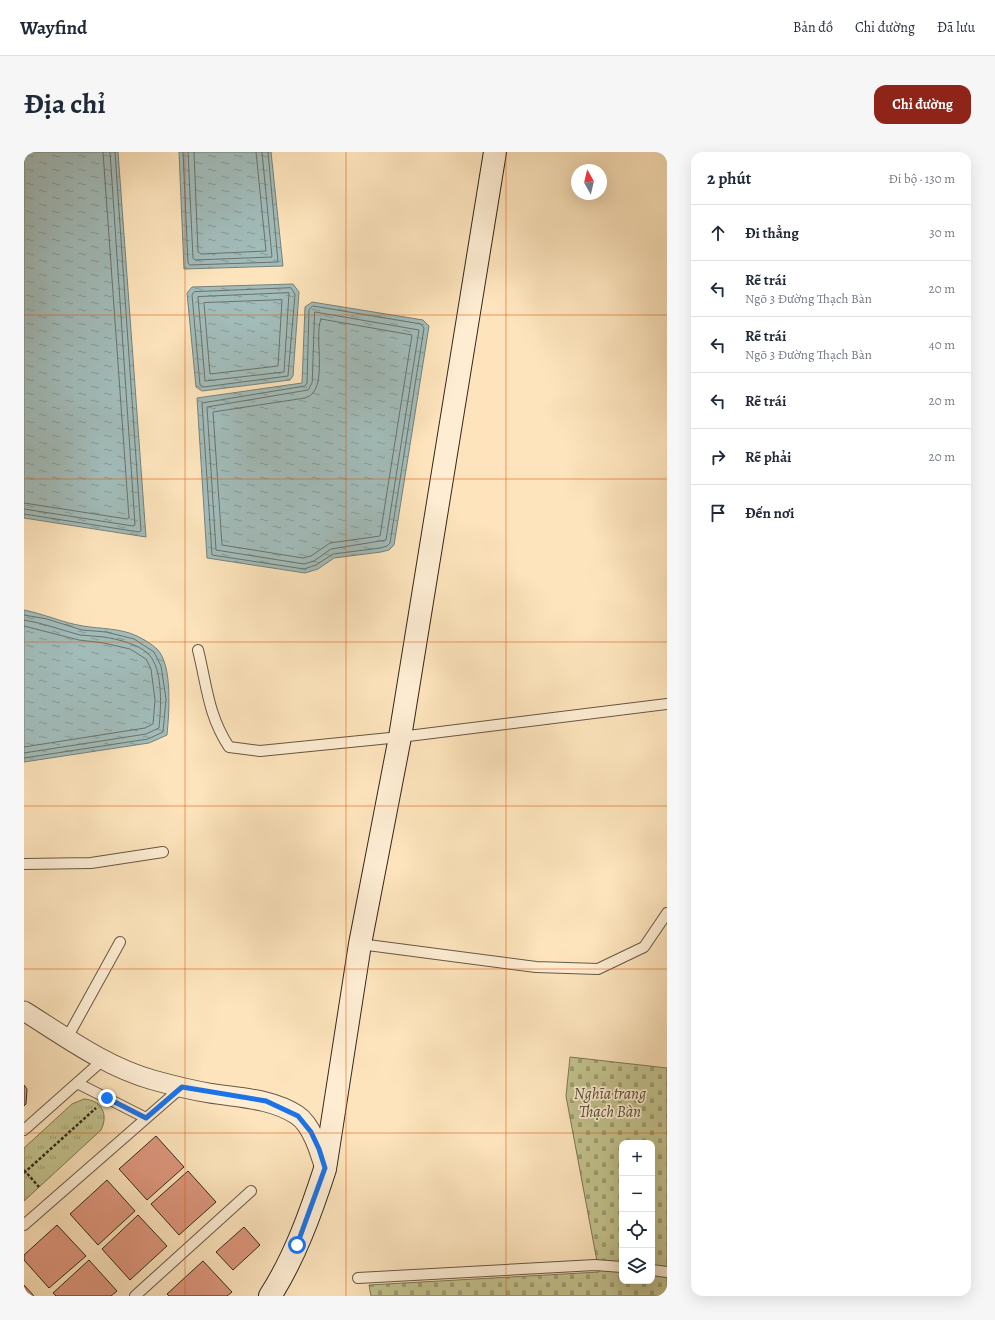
<!DOCTYPE html>
<html lang="vi">
<head>
<meta charset="utf-8">
<style>
	:root { --surface:#fff; --page:#f6f6f7; --text:#1f2937; --muted:#747a83; --line:#e0e1e3; --accent:#8f2418 }
	body { margin:0; font-family:Alegreya,serif; background:var(--page); color:var(--text) }
	.controls { position:absolute; right:12px; bottom:12px; display:grid; overflow:hidden; border-radius:8px; box-shadow:0 4px 16px #0002 }
	.controls button { width:36px; height:36px; display:grid; place-items:center; padding:0; border:0; border-bottom:1px solid var(--line); background:var(--surface); color:var(--text); font:20px sans-serif }
	.compass { position:absolute; left:547px; top:12px; width:36px; height:36px; border-radius:50%; background:var(--surface); box-shadow:0 4px 16px #0002; rotate:352deg }
	.stop { position:absolute; width:12px; height:12px; margin:-9px; border:3px solid #1a73e8; border-radius:50%; background:#fff }
	.stop.end { background:#1a73e8; border-color:#fff; box-shadow:0 1px 4px #0008 }
	.list { margin:0; padding:0; list-style:none }
	h2 { display:flex; justify-content:space-between; align-items:center; height:52px; margin:0; padding:0 16px; font-size:17px }
	h2 small { font-size:13px; font-weight:400; color:var(--muted) }
	.list li { display:grid; grid-template-columns:26px 1fr auto; gap:12px; align-items:center; box-sizing:border-box; height:56px; padding:0 16px; border-top:1px solid var(--line) }
	.list b { display:block; font-size:15px; white-space:nowrap }
	.list p { margin:0; font-size:13px; white-space:nowrap; color:var(--muted) }
	.list em { font-size:13px; font-style:normal; color:var(--muted) }
	.icon { flex:none; width:22px; height:22px; fill:none; stroke:currentColor; stroke-width:2; stroke-linecap:round; stroke-linejoin:round }
	.map { position:relative; flex:none; width:643px; height:1144px; overflow:hidden; border-radius:12px }
	header { display:flex; align-items:center; gap:24px; box-sizing:border-box; height:56px; padding:0 20px; background:var(--surface); border-bottom:1px solid var(--line) }
	header strong { font-size:19px }
	nav { display:flex; gap:22px; margin-inline-start:auto; font-size:14px }
	.intro { display:flex; align-items:center; justify-content:space-between; box-sizing:border-box; height:96px; padding:0 24px }
	h1 { margin:0; font-size:28px }
	.button { padding:10px 18px; border-radius:12px; background:var(--accent); color:#fff; font-size:14px; font-weight:700 }
	main { display:flex; gap:24px; padding:0 24px }
	aside { flex:1; background:var(--surface); border-radius:12px; box-shadow:0 4px 16px #0002 }
	.map>svg:first-child { display:block }
	.cemetery { fill:url(#cemetery-stones); stroke:#7b7654; fill-rule:evenodd }
	.park { fill:url(#park-tufts); stroke:#7b7654 }
	.water { fill:url(#water-ripples); stroke:#76817a }
	.lines { fill:none; stroke-linecap:round; stroke-linejoin:round }
	.shore { stroke:#6a726a; stroke-width:1 }
	.building { fill:#dd967c; stroke:#33281b }
	.lane-casing { stroke:#665743; stroke-width:12 }
	.street-casing { stroke:#665743; stroke-width:21 }
	.secondary-casing { stroke:#33281b; stroke-width:24 }
	.path { stroke:#33281b; stroke-width:2.5; stroke-dasharray:3 2; stroke-linecap:butt }
	.lane { stroke:#feedd3; stroke-width:10 }
	.street { stroke:#feedd3; stroke-width:19 }
	.secondary { stroke:#feedd3; stroke-width:22 }
	.route { stroke:#1a73e8; stroke-width:5 }
	.grid { fill:none; stroke:#df570d; stroke-width:1; stroke-opacity:0.55 }
	.labels { text-anchor:middle; dominant-baseline:central; stroke-width:3.5; stroke-linejoin:round; paint-order:stroke }
	.park-label { font-size:16px; font-style:italic; fill:#574f38; stroke:#feedd3 }
</style>
</head>
<body>
<header>
<strong>Wayfind</strong>
<nav><a>Bản đồ</a><a>Chỉ đường</a><a>Đã lưu</a></nav>
</header>
<div class="intro"><h1>Địa chỉ</h1><a class="button">Chỉ đường</a></div>
<main>
<div class="map">
<svg width="643" height="1144" viewBox="0 0 643 1144">
	<defs>
		<pattern id="cemetery-stones" width="16" height="16" patternUnits="userSpaceOnUse"><rect width="16" height="16" fill="#c3c38e"/><path d="M2 7V4a2 2 0 0 1 4 0v3zM10 15v-3a2 2 0 0 1 4 0v3z" fill="#9f9e73"/></pattern>
		<pattern id="park-tufts" width="24" height="20" patternUnits="userSpaceOnUse"><rect width="24" height="20" fill="#c3c38e"/><path d="M3 7l-1-3M5 7V3M7 7l1-3M15 17l-1-3M17 17v-4M19 17l1-3" fill="none" stroke="#9f9e73"/></pattern>
		<pattern id="water-ripples" width="26" height="14" patternUnits="userSpaceOnUse"><rect width="26" height="14" fill="#a2bcba"/><path d="M2 4q2-2 4 0t4 0M15 11q2-2 4 0t4 0" fill="none" stroke="#859996"/></pattern>
	</defs>
	<rect width="100%" height="100%" fill="#fde4bc"/>
	<filter id="stains"><feTurbulence type="fractalNoise" baseFrequency=".005" numOctaves="4"/><feColorMatrix values="0 0 0 0 .2 0 0 0 0 .09 0 0 0 0 .02 0 0 0 .5 -.17"/></filter>
	<radialGradient id="worn" r=".72"><stop offset=".6" stop-color="#630" stop-opacity="0"/><stop offset="1" stop-color="#630" stop-opacity=".3"/></radialGradient>
	<path class="cemetery" d="M546 905 643 916V1144H347L345 1133 575 1120 542 944ZM598 991H628V1129H598Z"/>
	<path class="park" d="M60 947C77 948 85 962 77 978L0 1049V996L48 952Z"/>
	<path class="water" d="M0 0H94L122 385 0 366Z
		M155 0H247L259 114 160 117Z
		M269 132 275 140 269 224 266 228 178 239 172 235 163 141 168 135Z
		M288 150 399 168 405 174 370 393 365 398 357 400 310 406 294 417 281 421 183 406 173 246 278 231 281 155Z
		M0 458C20 462 40 471 59 474 77 477 96 476 113 484 119 487 128 492 133 497 149 513 145 562 143 583L125 591 0 610Z"/>
	<g class="lines">
		<path class="shore" d="M159 0 164 111 166 113 254 110 244 0
			M164 0 169 106 171 108 248 105 238 0
			M170 0 174 100 177 102 242 99 232 0
			M267 136 271 142 264 224 180 235 176 233 168 143 170 140Z
			M265 141 260 220 181 229 174 145Z
			M258 148 254 214 186 222 180 151Z
			M289 154 397 172 400 176 366 391 363 394 356 396 309 402 292 413 280 417 188 403 178 251 281 234 283 231 285 158Z
			M291 160 395 178 362 388 307 397 290 409 280 412 192 398 183 255 284 238 288 231Z
			M297 167 388 183 356 384 306 391 287 404 279 406 198 393 189 260 281 246C306 239 289 186 297 167Z
			M0 351 103 367 105 366 79 0
			M0 357 109 374 111 373 86 0
			M0 362 115 380 117 379 91 0
			M0 463 23 467 58 478 82 480 110 487 130 500 137 514 142 547 139 580 124 587 0 606
			M0 468C19 471 37 478 56 483 64 484 72 484 80 485 93 487 119 493 127 505 139 522 137 556 135 576L122 582 0 601
			M0 474 55 488 80 491 106 497 122 507 127 517 131 548 129 572 121 576 0 595"/>
	</g>
	<path class="building" d="M0 933 3 937 2 952 0 954Z
		M132 984 160 1015 123 1048 95 1017Z
		M164 1019 192 1050 155 1083 127 1052Z
		M83 1028 111 1059 74 1093 46 1062Z
		M114 1063 143 1094 106 1128 78 1097Z
		M33 1073 62 1104 25 1136 0 1108V1103Z
		M220 1075 236 1093 209 1118 192 1100Z
		M65 1108 93 1139 87 1144H32L29 1141Z
		M179 1109 208 1140 203 1144H145L143 1142Z
		M0 1133 10 1144H0Z"/>
	<g class="lines">
		<g class="lane-casing">
			<path id="lane" d="M174 498C183 534 184 563 205 595L236 599 376 585 643 552
				M0 712 67 711 139 700
				M336 792 512 815 574 817 620 795 643 761
				M43 886 96 790
				M53 931 122 966
				M0 978 80 907
				M0 1073 158 935
				M628 1118 643 1120
				M334 1126 571 1113 598 1115
				M111 1144 227 1039"/>
		</g>
		<g class="street-casing">
			<path id="street" d="M0 859C40 884 82 915 129 928 147 933 167 938 185 941 215 946 247 946 273 963 288 973 296 1000 301 1017"/>
		</g>
		<g class="secondary-casing">
			<path id="secondary" d="M246 1144C271 1105 287 1060 301 1017L336 792 376 585 471 0"/>
		</g>
		<path class="path" d="M0 1018 15 1035
			M0 1021 72 956"/>
		<use href="#lane" class="lane"/>
		<use href="#street" class="street"/>
		<use href="#secondary" class="secondary"/>
	</g>
	<g class="lines">
		<path class="route" d="M83 946 122 966 158 935 242 949 274 964 287 980 295 997 301 1016 273 1093"/>
	</g>
	<path class="grid" d="M161 0V1144M322 0V1144M482 0V1144M0 163H643M0 327H643M0 490H643M0 654H643M0 817H643M0 981H643"/>
	<g class="labels">
		<g class="park-label">
			<text x="586" y="942">Nghĩa trang<tspan x="586" dy="18">Thạch Bàn</tspan></text>
		</g>
	</g>
	<rect width="100%" height="100%" filter="url(#stains)"/>
	<rect width="100%" height="100%" fill="url(#worn)"/>
</svg>
<div class="controls">
<button>+</button>
<button>−</button>
<button><svg class="icon" aria-label="locate" viewBox="0 0 24 24"><circle cx="12" cy="12" r="6"/><path d="M12 2v4M12 18v4M2 12h4M18 12h4"/></svg></button>
<button><svg class="icon" aria-label="layers" viewBox="0 0 24 24"><path d="M12 4l9 5-9 5-9-5zM3 14l9 5 9-5"/></svg></button>
</div>
<svg class="compass" viewBox="-18 -18 36 36"><path d="M0-13l5 13h-10z" fill="#e53935"/><path d="M0 13l5-13h-10z" fill="#747a83"/></svg>
<div class="stop" style="left:273px;top:1093px"></div>
<div class="stop end" style="left:83px;top:946px"></div>
</div>
<aside>
<h2>2 phút<small>Đi bộ · 130 m</small></h2>
<ul class="list">
<li><svg class="icon" aria-label="ahead" viewBox="0 0 24 24"><path d="M12 20V5M6 11l6-6 6 6"/></svg><div><b>Đi thẳng</b></div><em>30 m</em></li>
<li><svg class="icon" aria-label="left" viewBox="0 0 24 24"><path d="M17 20v-9H6M10 6l-5 5 5 5"/></svg><div><b>Rẽ trái</b><p>Ngõ 3 Đường Thạch Bàn</p></div><em>20 m</em></li>
<li><svg class="icon" aria-label="left" viewBox="0 0 24 24"><path d="M17 20v-9H6M10 6l-5 5 5 5"/></svg><div><b>Rẽ trái</b><p>Ngõ 3 Đường Thạch Bàn</p></div><em>40 m</em></li>
<li><svg class="icon" aria-label="left" viewBox="0 0 24 24"><path d="M17 20v-9H6M10 6l-5 5 5 5"/></svg><div><b>Rẽ trái</b></div><em>20 m</em></li>
<li><svg class="icon" aria-label="right" viewBox="0 0 24 24"><path d="M7 20v-9h11M14 6l5 5-5 5"/></svg><div><b>Rẽ phải</b></div><em>20 m</em></li>
<li><svg class="icon" aria-label="arrive" viewBox="0 0 24 24"><path d="M6 21V4h12l-3 4 3 4H6"/></svg><div><b>Đến nơi</b></div></li>
</ul>
</aside>
</main>
</body>
</html>
